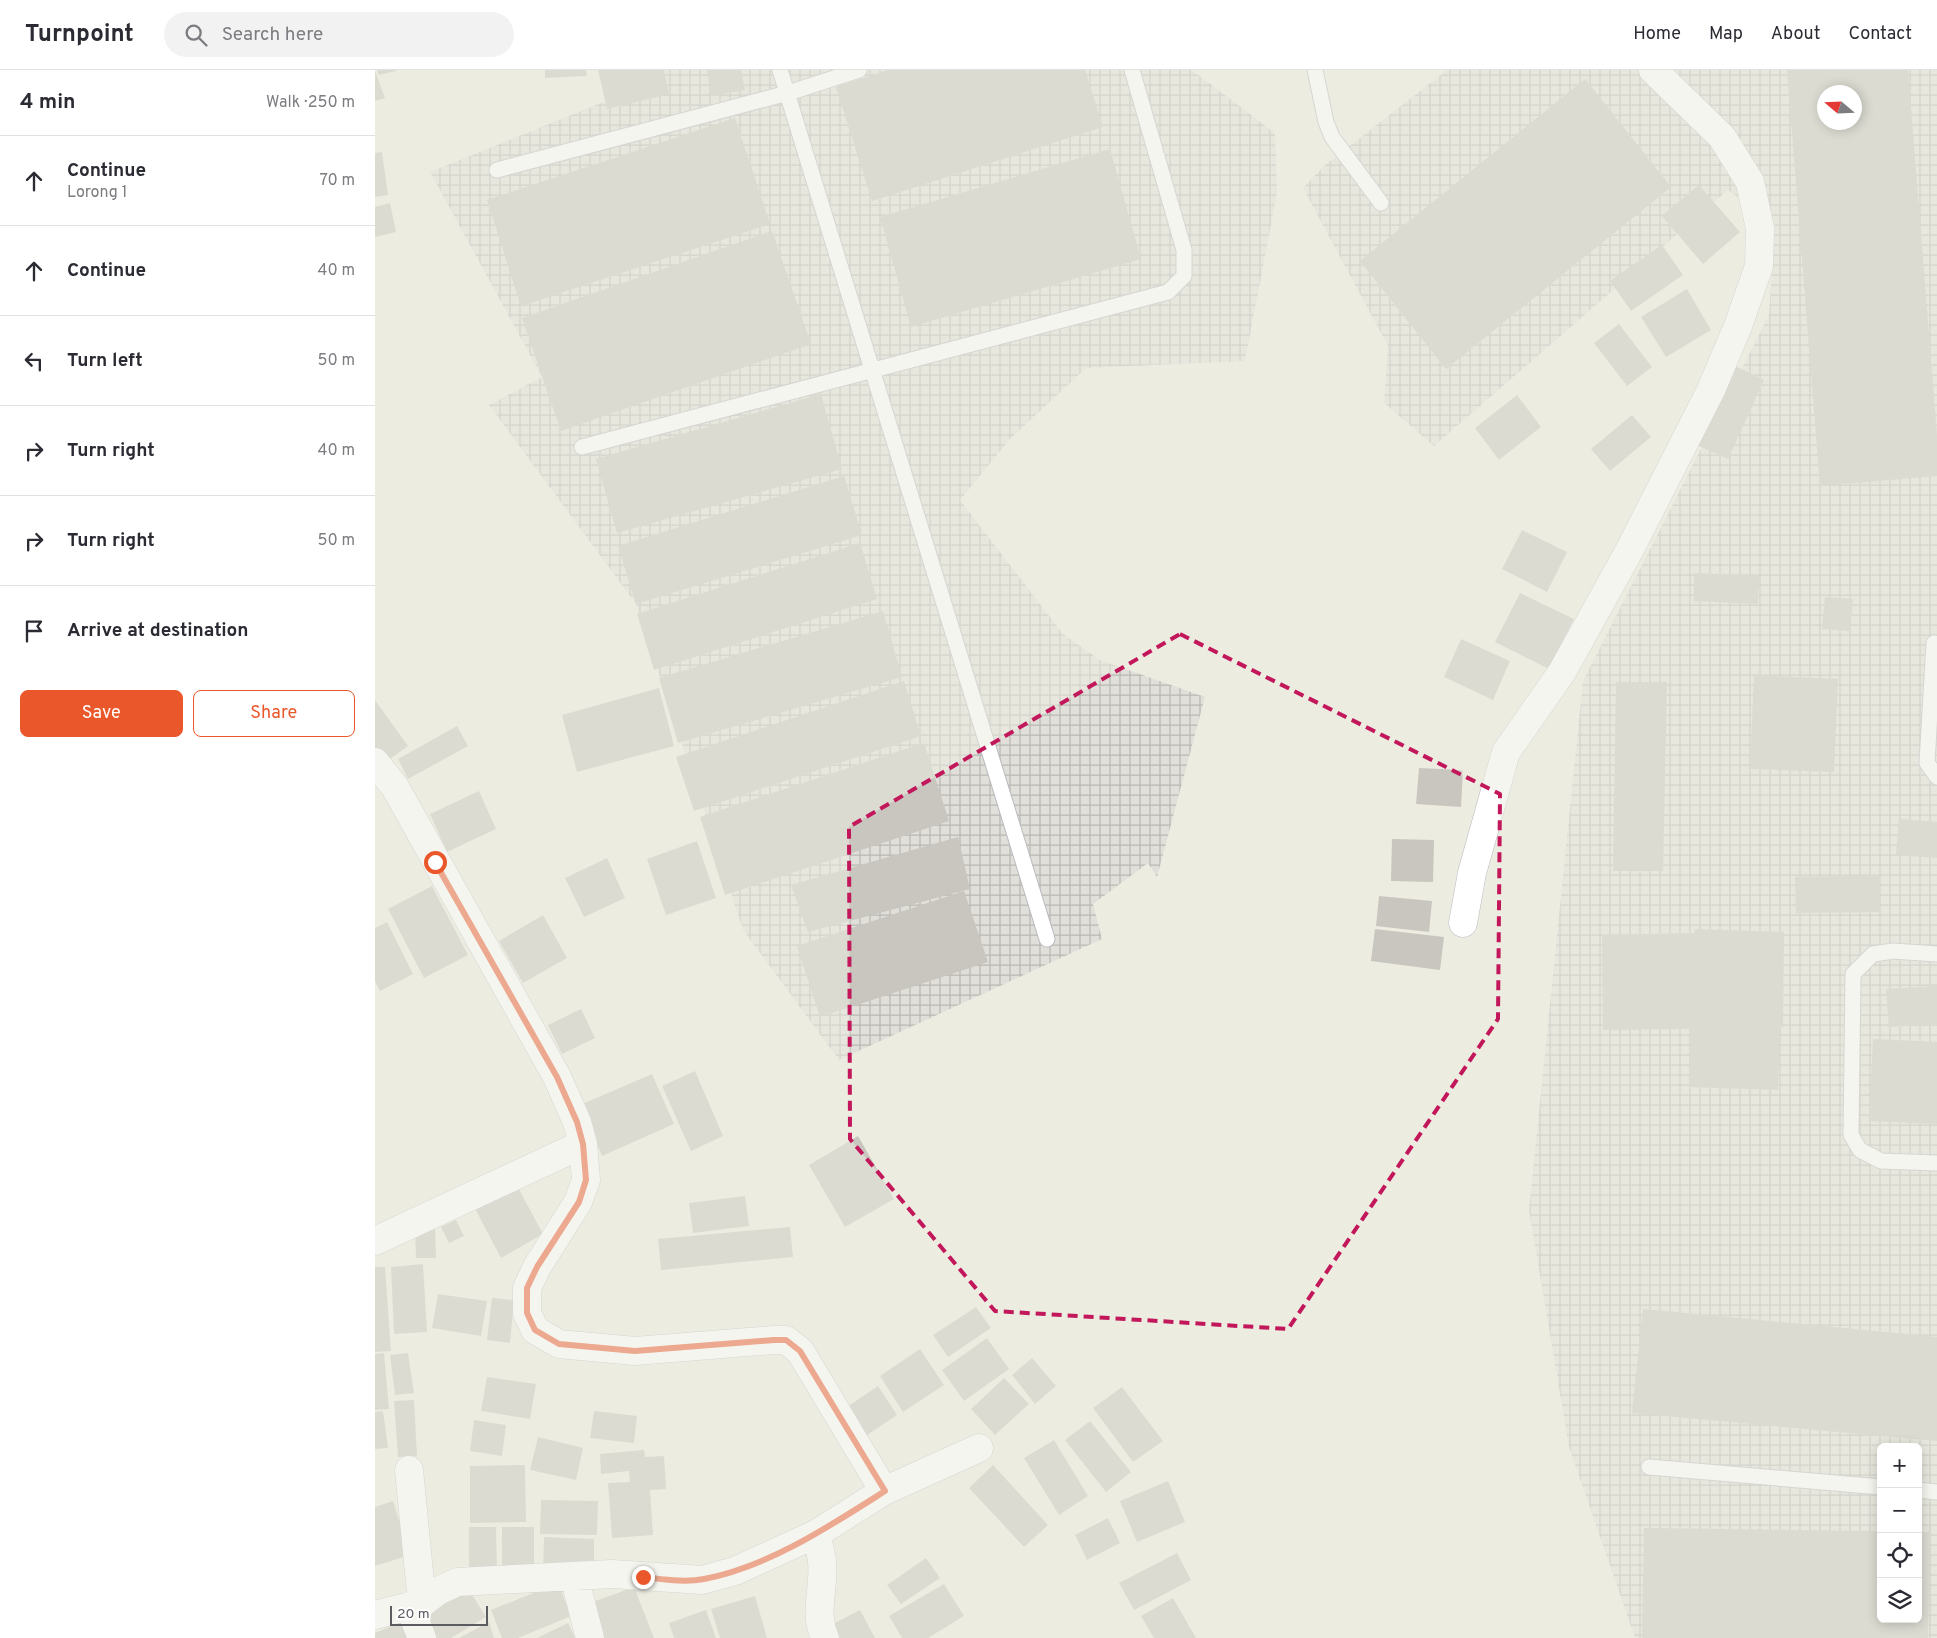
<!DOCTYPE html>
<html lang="en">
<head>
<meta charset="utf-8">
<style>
	:root { --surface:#fff; --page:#f2f2f3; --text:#2b2b33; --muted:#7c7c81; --line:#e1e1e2; --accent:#ea572a }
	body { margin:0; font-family:Overpass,sans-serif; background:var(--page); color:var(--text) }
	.controls { position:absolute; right:15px; bottom:15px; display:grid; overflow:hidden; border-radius:8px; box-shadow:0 2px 12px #0003 }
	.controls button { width:45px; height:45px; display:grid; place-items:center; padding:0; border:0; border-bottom:1px solid var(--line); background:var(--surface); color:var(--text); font:25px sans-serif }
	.compass { position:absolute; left:1442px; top:15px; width:45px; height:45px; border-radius:50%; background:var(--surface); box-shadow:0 2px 12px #0003; rotate:289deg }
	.scale { position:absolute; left:15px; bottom:12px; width:98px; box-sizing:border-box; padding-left:5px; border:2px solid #5a5c62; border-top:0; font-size:14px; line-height:18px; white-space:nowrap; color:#5a5c62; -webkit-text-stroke:4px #fff; paint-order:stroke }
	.stop { position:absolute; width:15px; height:15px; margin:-11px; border:4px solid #ea572a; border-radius:50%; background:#fff }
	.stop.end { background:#ea572a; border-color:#fff; box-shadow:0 1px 5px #0008 }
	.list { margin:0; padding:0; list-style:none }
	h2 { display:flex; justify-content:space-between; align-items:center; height:65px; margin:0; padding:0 20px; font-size:21px }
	h2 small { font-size:16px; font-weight:400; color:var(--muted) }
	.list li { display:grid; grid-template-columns:32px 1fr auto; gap:15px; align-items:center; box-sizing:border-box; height:90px; padding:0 20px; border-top:1px solid var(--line) }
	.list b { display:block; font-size:19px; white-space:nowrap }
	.list p { margin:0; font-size:16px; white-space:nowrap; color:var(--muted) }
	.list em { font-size:16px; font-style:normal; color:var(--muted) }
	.actions { display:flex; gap:10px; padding:15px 20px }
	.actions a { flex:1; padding:11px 0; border:1px solid var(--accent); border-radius:8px; text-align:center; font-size:18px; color:var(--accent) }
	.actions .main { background:var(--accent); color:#fff }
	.icon { flex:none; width:28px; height:28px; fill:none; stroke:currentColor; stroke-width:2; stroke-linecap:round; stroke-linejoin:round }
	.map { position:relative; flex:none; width:1562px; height:1568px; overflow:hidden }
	header { display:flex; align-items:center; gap:30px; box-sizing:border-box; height:70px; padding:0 25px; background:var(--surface); border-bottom:1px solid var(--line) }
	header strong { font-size:24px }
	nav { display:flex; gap:28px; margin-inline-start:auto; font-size:18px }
	.search { width:350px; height:45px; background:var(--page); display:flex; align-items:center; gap:12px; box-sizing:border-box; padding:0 18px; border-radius:28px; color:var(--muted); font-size:19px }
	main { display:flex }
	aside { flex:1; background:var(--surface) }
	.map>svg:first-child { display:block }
	.industrial { fill:url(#industrial-grid); fill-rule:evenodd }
	.building { fill:#c8c6be; fill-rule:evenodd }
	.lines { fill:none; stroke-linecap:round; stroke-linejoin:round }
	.lane-casing { stroke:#b9bac0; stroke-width:17 }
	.street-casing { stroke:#b9bac0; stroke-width:29 }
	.lane { stroke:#fff; stroke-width:15 }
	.street { stroke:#fff; stroke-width:28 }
	.route { stroke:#ea572a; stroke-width:6 }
	.marked { fill:none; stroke:#c2185b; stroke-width:4; stroke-dasharray:10 6; stroke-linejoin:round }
</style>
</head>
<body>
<header>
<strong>Turnpoint</strong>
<div class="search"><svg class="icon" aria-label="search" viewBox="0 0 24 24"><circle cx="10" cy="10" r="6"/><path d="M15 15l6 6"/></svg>Search here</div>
<nav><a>Home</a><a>Map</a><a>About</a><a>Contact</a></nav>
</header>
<main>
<aside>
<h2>4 min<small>Walk · 250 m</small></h2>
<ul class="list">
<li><svg class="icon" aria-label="ahead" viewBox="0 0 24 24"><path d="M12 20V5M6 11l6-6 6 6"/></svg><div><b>Continue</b><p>Lorong 1</p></div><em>70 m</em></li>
<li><svg class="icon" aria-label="ahead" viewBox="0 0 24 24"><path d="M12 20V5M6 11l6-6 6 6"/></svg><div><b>Continue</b></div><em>40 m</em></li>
<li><svg class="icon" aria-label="left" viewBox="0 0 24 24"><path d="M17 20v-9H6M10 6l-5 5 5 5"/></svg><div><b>Turn left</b></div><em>50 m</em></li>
<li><svg class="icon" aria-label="right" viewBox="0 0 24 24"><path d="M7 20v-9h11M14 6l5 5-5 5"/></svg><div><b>Turn right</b></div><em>40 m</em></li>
<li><svg class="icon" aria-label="right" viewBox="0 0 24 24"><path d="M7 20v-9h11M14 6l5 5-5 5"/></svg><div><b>Turn right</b></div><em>50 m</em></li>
<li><svg class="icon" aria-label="arrive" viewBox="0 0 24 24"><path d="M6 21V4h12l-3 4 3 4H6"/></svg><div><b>Arrive at destination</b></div></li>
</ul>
<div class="actions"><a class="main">Save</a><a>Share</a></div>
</aside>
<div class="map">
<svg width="1562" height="1568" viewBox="0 0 1562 1568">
	<defs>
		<pattern id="industrial-grid" width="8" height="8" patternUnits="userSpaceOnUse" patternTransform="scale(1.25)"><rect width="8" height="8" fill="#e0dfd9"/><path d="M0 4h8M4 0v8" fill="none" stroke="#b9b8b3"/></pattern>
	</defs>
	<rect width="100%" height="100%" fill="#edece1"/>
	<path class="industrial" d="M289 0H817L900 63 902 123 870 291 711 298 635 369 585 430 688 564 725 590 830 627 782 807 773 793 718 834 727 869 464 990 368 860 261 534 114 335 167 307 55 102 290 7Z
		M1072 0H1562V1568H1260L1194 1377 1154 1140 1208 611 1394 245 1400 154 1353 120 1059 376 1009 333 1013 276 928 118 949 96ZM1450 22H1480V52H1450ZM1506 1377H1543V1549H1506Z"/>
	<path class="building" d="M2 0H21V1L4 5Z
		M170 0H211L212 6 170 8Z
		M223 0H289L294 24 232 39Z
		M332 0H366L370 20 336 26Z
		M513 0H710L728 57 497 131 461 17Z
		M1412 0H1533L1562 365V406L1445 416ZM1450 22H1480V52H1450Z
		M0 1 10 28 0 31Z
		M1210 9 1296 117 1071 299 985 191Z
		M360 48 395 154 146 236 112 130Z
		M735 79 766 189 536 257 505 147Z
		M7 82 13 125 0 127V83Z
		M1324 115 1365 162 1328 194 1287 146Z
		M15 133 21 162 0 167V137Z
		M397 161 436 274 186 361 147 248Z
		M1287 175 1308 205 1256 241 1235 211Z
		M1312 219 1336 260 1291 287 1266 247Z
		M1244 254 1277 297 1252 316 1219 273Z
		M1352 292 1389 310 1353 389 1315 372Z
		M446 324 467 399 242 463 221 389Z
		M1142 325 1166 357 1124 390 1100 358Z
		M1257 345 1276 367 1235 401 1216 379Z
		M469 406 487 465 261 534 243 476Z
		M1147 460 1192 482 1172 522 1127 499Z
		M485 473 502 529 279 600 262 544Z
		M1319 503 1384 506 1383 534 1319 531Z
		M1145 523 1199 549 1174 599 1120 572Z
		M1450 527 1478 529 1475 561 1447 559Z
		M508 541 527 607 303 673 284 608Z
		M1086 569 1135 591 1118 630 1069 607Z
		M1379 605 1463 609 1459 702 1375 699Z
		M529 611 546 666 319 741 301 687Z
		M1241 612H1292L1288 801H1238Z
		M284 618 299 676 202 702 187 645Z
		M0 630 33 676 8 694 0 682Z
		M82 656 93 676 33 709 23 689Z
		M549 673 574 751 350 825 325 747Z
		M1044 698 1088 700 1086 737 1041 734Z
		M104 721 121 759 72 782 55 744Z
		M1524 749 1562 752V788L1521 785Z
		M583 767 595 819 433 862 416 815Z
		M1017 769 1059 770 1058 812 1016 811Z
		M322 771 341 828 291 845 272 789Z
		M232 788 250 828 209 847 190 808Z
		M1504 805 1505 842 1421 843 1420 807Z
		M57 816 93 885 49 908 13 839Z
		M589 821 613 892 445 947 422 876Z
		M1004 826 1057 831 1054 862 1001 856Z
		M168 845 192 888 148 913 124 871Z
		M12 852 38 904 5 921 0 911V858Z
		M1000 859 1069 867 1065 900 996 891Z
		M1319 859 1409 862 1408 957H1405L1403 1020 1314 1017 1316 959 1228 960 1227 865 1320 863Z
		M1562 916V954L1514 957 1511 919Z
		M206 939 220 968 187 984 173 955Z
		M1498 969 1562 972V1054L1494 1051Z
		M320 1001 348 1066 316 1081 287 1016Z
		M277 1004 299 1054 227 1086 205 1035Z
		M483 1066 519 1129 470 1157 434 1095Z
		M139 1110 168 1164 126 1188 97 1133Z
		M370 1126 374 1156 318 1163 314 1133Z
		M81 1150 89 1166 74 1173 66 1157Z
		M60 1157 61 1188H41L40 1158Z
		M415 1157 418 1187 286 1200 283 1169Z
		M48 1194 52 1262 19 1264 16 1197Z
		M0 1197H10L16 1281 0 1282Z
		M63 1224 112 1231 106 1266 57 1258Z
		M117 1228 139 1230 135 1273 112 1270Z
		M601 1237 616 1258 573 1287 558 1265Z
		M1268 1239 1562 1267V1371L1257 1343Z
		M612 1268 634 1299 589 1331 567 1300Z
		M545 1279 569 1315 528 1342 505 1306Z
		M9 1283 14 1339 0 1340V1284Z
		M33 1283 39 1323 20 1325 15 1285Z
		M657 1288 681 1316 660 1334 637 1305Z
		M112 1307 161 1314 155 1349 106 1341Z
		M629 1308 654 1334 620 1365 596 1339Z
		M503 1316 522 1345 482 1372 463 1343Z
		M747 1317 788 1371 758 1392 718 1338Z
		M39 1330 42 1386 23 1387 19 1331Z
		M8 1341 13 1378 0 1379V1342Z
		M219 1341 262 1346 259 1373 215 1368Z
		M99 1350 131 1355 127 1386 95 1381Z
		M715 1351 756 1402 731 1422 690 1370Z
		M163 1367 208 1378 201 1410 155 1400Z
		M679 1370 713 1426 684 1445 649 1388Z
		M269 1380 270 1387 289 1386 291 1419 275 1420 278 1465 237 1468 233 1413 255 1412 254 1401 226 1404 225 1384Z
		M150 1395 151 1452 95 1453V1396Z
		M618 1395 673 1455 649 1477 594 1418Z
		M793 1411 810 1452 762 1472 745 1431Z
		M166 1430 223 1431 222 1465 165 1464Z
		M18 1431 35 1485 0 1496V1437Z
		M733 1448 745 1473 712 1490 700 1465Z
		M94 1457H121L122 1505H94Z
		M127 1457H159V1505H127Z
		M1269 1458 1506 1461V1549H1543V1462H1555L1553 1568H1267Z
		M169 1467 219 1469V1501L168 1500Z
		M802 1483 816 1510 759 1540 744 1513Z
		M551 1488 565 1508 526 1534 512 1515Z
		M183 1513 196 1546 143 1568H127L116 1540Z
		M569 1514 589 1546 553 1568H527L514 1546Z
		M259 1517 279 1568H225L212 1534Z
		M93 1518 111 1547 76 1568H55L43 1547Z
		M380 1526 392 1568H345L336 1539Z
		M798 1528 821 1568H779L766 1546Z
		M331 1540 341 1568H299L294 1553Z
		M485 1540 500 1568H457L452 1557Z
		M26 1552 33 1568H0V1563Z
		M114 1552 119 1568H84Z
		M193 1553 200 1568H162Z"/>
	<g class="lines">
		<g class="lane-casing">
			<path id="lane" d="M405 0 672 869
				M940 0 951 52 957 67 1006 133
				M122 100 413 23 484 0
				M207 377 793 222 809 206V180L757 0
				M1559 573 1552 693 1562 707
				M1562 884 1518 881 1498 884 1478 904 1476 1065 1485 1080 1506 1091 1562 1093
				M1274 1397 1506 1417
				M1543 1420 1562 1422"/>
		</g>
		<g class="street-casing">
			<path id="street" d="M0 692 20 717 182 1007 202 1052 208 1074 211 1110 203 1132 162 1197 152 1218V1243L160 1260 184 1274 260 1281 399 1270H411L425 1281 509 1421
				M1088 853 1097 803 1131 682 1187 602 1253 483 1336 320 1363 256 1384 196 1385 158 1375 112 1347 67 1278 0
				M0 1171 208 1074
				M34 1400 47 1533
				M441 1464C443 1473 446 1482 447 1491 450 1518 438 1542 450 1568
				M199 1506 215 1568
				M35 1538 47 1568
				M0 1545 47 1533 63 1521 82 1512 237 1504 327 1510 360 1501 441 1464 509 1421 604 1378"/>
		</g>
		<use href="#lane" class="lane"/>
		<use href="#street" class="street"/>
	</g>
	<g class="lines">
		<path class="route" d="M60 792 182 1007 202 1052 208 1074 211 1110 204 1132 162 1197 152 1218V1243L160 1260 184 1274 260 1281 399 1270H411L425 1281 510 1421C455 1456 393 1497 329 1509 310 1513 287 1509 268 1507"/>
	</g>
	<path d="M0 0H1562V1568H0ZM805 564 1125 724 1123 949 913 1259 620 1241 475 1069 474 757Z" fill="#edece1" fill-opacity=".55" fill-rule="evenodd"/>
	<path class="marked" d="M805 564 1125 724 1123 949 913 1259 620 1241 475 1069 474 757Z"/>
</svg>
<div class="controls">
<button>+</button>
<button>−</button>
<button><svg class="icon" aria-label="locate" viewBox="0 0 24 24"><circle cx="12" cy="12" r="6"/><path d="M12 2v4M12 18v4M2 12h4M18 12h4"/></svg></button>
<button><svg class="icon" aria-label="layers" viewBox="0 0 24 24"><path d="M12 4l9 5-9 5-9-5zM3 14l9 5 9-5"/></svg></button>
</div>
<svg class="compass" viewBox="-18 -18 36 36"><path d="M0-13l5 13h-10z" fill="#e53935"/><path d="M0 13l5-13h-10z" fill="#7c7c81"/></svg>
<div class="scale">20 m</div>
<div class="stop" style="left:60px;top:792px"></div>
<div class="stop end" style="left:268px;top:1507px"></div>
</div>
</main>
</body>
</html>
